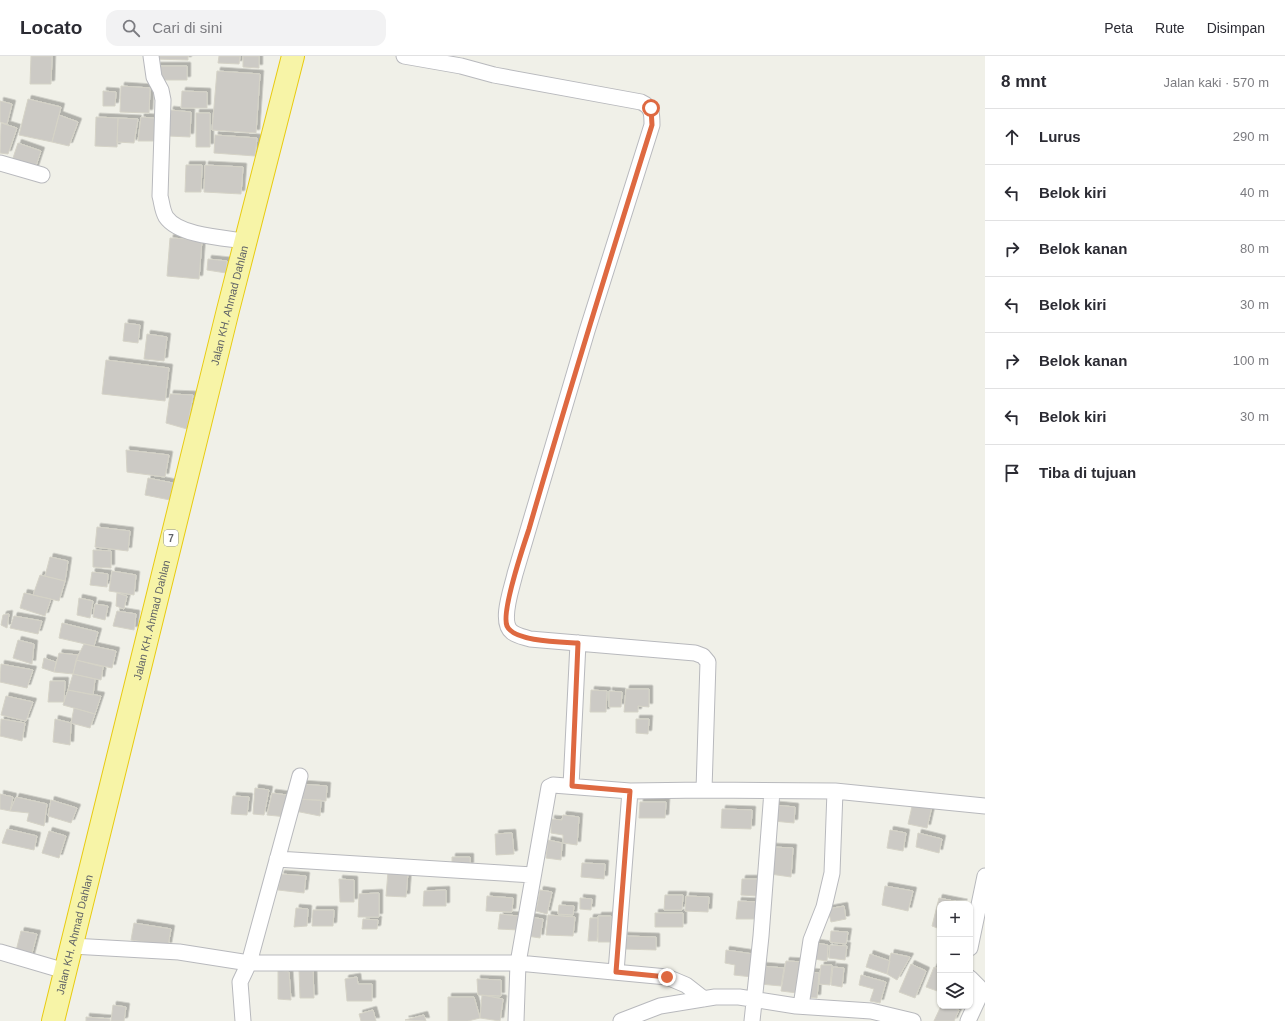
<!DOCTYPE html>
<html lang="id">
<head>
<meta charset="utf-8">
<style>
	:root { --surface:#fff; --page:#f2f2f3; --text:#2b2b33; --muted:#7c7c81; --line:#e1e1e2 }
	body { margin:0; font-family:Arial,sans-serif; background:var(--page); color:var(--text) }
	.controls { position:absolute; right:12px; bottom:12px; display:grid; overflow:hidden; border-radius:8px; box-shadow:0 1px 3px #0004 }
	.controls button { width:36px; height:36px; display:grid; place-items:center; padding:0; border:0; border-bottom:1px solid var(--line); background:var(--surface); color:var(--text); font:20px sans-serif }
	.stop { position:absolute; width:12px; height:12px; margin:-9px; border:3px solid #de6941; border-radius:50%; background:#fff }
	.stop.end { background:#de6941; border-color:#fff; box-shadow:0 1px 4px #0008 }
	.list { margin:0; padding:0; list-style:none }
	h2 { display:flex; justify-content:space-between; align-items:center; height:52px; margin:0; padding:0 16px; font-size:17px }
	h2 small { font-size:13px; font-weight:400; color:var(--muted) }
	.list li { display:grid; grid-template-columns:26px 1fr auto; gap:12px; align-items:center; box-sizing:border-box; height:56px; padding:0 16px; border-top:1px solid var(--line) }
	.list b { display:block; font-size:15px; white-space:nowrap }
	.list em { font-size:13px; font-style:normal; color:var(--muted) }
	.icon { flex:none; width:22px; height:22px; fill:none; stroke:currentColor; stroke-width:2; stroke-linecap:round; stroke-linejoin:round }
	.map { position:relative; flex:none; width:985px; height:965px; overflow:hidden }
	header { display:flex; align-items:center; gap:24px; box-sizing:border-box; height:56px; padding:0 20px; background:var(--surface); border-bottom:1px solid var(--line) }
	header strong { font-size:19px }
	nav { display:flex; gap:22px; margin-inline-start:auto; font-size:14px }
	.search { width:280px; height:36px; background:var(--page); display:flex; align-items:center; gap:10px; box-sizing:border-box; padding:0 14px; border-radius:12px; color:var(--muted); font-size:15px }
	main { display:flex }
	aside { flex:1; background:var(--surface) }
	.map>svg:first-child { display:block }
	.building { fill:#cccac5; stroke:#d5d3c7; filter:url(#shadow) }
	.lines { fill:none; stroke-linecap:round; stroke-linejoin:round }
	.minor-casing { stroke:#b8b9bd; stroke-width:17 }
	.trunk-casing { stroke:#e8cb11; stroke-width:24 }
	.minor { stroke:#fff; stroke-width:15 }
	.trunk { stroke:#f7f4a7; stroke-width:22 }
	.route { stroke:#de6941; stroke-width:5 }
	.labels { text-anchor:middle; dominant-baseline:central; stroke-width:3; stroke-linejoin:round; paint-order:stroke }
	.shield { fill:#fff; stroke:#8f9195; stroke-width:1 }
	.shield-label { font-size:10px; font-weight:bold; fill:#5f6267 }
	.street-label { font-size:11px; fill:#5f6267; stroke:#fff }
</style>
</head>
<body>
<header>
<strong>Locato</strong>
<div class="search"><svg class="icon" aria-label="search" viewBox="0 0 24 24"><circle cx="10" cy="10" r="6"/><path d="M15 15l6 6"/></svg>Cari di sini</div>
<nav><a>Peta</a><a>Rute</a><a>Disimpan</a></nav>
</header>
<main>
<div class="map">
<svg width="985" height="965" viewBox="0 0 985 965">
	<defs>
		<filter id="shadow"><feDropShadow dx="3.5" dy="-3.5" stdDeviation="0" flood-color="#0004"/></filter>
	</defs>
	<rect width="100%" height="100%" fill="#f0f0e8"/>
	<path class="building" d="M31 0H52L51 28H30Z
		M154 0H188V4L154 3Z
		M219 0H240L239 8 218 7Z
		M243 0H259V12L243 11Z
		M157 10H187V24H157Z
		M217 15 260 18 256 77 212 74Z
		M121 30 150 32 149 57 120 56Z
		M103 35 116 36 115 50H103Z
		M182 35 207 36V52H181Z
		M28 43 61 51 52 86 19 79Z
		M0 45 12 48 7 68 0 66Z
		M170 54 191 56 190 81 168 80Z
		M196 57H210V91H196Z
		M59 59 78 66 69 90 52 86Z
		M96 61 118 62 117 91 95 90Z
		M141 61 163 63 158 85H138Z
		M118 62 138 63 134 87 117 86Z
		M1 67 17 72 8 98 0 97Z
		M215 79 257 82 255 100 214 97Z
		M18 87 41 95 35 113 12 105Z
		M186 109H202L201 136H185Z
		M205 109 243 111 241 138 204 136Z
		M170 182 202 184 199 223 167 220Z
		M208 203 227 205 226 217 207 214Z
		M125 267 140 269 138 287 123 285Z
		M147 278 167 281 164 305 144 303Z
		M106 304 169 312 165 345 102 338Z
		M170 338 193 339 187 373 166 367Z
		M126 394 169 399 165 421 127 416Z
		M148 422 173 427 170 444 145 439Z
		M97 471 130 475 128 495 95 491Z
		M93 494 111 495V512L93 511Z
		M50 501 68 505 65 525 45 520Z
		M112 515 136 519 134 539 109 535Z
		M92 516 108 518 107 531 90 529Z
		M40 519 65 525 59 545 33 539Z
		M24 537 51 543 45 560 20 552Z
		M117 537 127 540 124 553 116 550Z
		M79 542 93 545 90 562 77 559Z
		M95 548 108 550 105 564 93 561Z
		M117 555 136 558 134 574 113 570Z
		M9 558 7 572 1 569 3 559Z
		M14 560 42 565 38 578 10 572Z
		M62 567 98 576 94 590 59 582Z
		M18 584 34 588 32 608 13 602Z
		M84 588 116 595 112 612 76 604Z
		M59 597 78 599 73 618 54 616Z
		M44 602 56 606 54 616 42 612Z
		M76 604 103 611 101 624 73 618Z
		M1 608 33 614 27 632 0 626Z
		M73 618 95 623 93 639 68 634Z
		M50 625H65L64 646H48Z
		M626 633H649V651L638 650V656H624Z
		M68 634 101 640 95 658 63 649Z
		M591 634 607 635 606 656H590Z
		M609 635 622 636 621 651H609Z
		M6 640 33 646 26 665 1 659Z
		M74 652 95 658 90 672 71 667Z
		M1 663 25 667 22 685 0 680Z
		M55 663 71 667 70 689 53 686Z
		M636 663H649L648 678 636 677Z
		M299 728 327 730 326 745 297 743Z
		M255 732 269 734 264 759 253 758Z
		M272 737 294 740 287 761 267 759Z
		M0 738 13 741 10 755 0 753Z
		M233 740 249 741 247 759 231 758Z
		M16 741 47 748 44 770 27 765 29 757 10 755Z
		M297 743 321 744 320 760 295 755Z
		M51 744 77 752 71 767 48 760Z
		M640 746H666L665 762H639Z
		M913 746 932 750 927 772 908 768Z
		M774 749 795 751 794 767 773 765Z
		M722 753 752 754 751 773 721 772Z
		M563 759 579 761 577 789 563 787V779L551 777V763L562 764Z
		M7 773 37 780 34 794 2 787Z
		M890 774 906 777 903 795 887 792Z
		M49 775 66 780 59 802 42 797Z
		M512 777 514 798 496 799 495 778Z
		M918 777 942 783 939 797 916 791Z
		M548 784 562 787 561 804 546 802Z
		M772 791 793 792 791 821 770 818Z
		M452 801H470V810H452Z
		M582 807 605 808 604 823 581 821Z
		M388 815 408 816 406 841 386 840Z
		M281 818 306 820 304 837 278 834Z
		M339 823 354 824V846H340Z
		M742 823H758L757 840 741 839Z
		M885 830 913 835 908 855 882 849Z
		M446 834V850H423L424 835Z
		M540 834 552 836 547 858 536 855Z
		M379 837V861H358L359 838Z
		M665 839H683L682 854H664Z
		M487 840 513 842 512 856 486 855Z
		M686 840 709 841 708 856 685 855Z
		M580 842 592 843 591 854 580 853Z
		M939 842 964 847 940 848V873L932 870Z
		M738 845 757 846 755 863H736Z
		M559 849 574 850 573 859 558 858Z
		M844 850 846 863 831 866 828 853Z
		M296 852 308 853 307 870 294 871Z
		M313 854H334L333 870H312Z
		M655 857H683V871H655Z
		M500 858 518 860V874L498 873Z
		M548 859 575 861 573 880 546 879Z
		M598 860H611V886H598Z
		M529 861 543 863 540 882 527 880Z
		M590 862H598L597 885H588Z
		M363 863 378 864 377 873H362Z
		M134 867 171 873 168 890 131 884Z
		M21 875 37 878 31 901 16 895Z
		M831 875 848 876 846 888 830 886Z
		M624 880 656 881V894L624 893Z
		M816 887 828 889 827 905 814 903Z
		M830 889 847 890 845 904 829 902Z
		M726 894 753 898 752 921 734 919 735 909 725 907Z
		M891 897 910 901 897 924 887 918Z
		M870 898 890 905 887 918 866 911Z
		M786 905 804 906 797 937 781 935Z
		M911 908 926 915 915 942 899 936Z
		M821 909H832L830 929 819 928Z
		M761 910 784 912 781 930 760 928Z
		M833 911 844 912 842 931 831 929Z
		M934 911 940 914V936L926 931Z
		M313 913 314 942H300L299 914Z
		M278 914 289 916 291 944 278 943Z
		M810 916 819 917 817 942 807 941Z
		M861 919 886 926 880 947 870 945 874 933 859 929Z
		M357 921 358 928H372V945H347L345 923Z
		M477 923 501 924V940L478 939Z
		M482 939 503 943 500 965 480 962Z
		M448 941H474L480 962 468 965H448Z
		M113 949 126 951 124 965H111Z
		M941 950H949L959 954 954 965H934Z
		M373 954 376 965H361L359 958Z
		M424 959 426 965 405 964Z
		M86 961 110 963V965H86Z"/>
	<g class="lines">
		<g class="minor-casing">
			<path id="minor" d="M151 0 154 21 161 34 163 44 160 140C162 147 162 154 166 161 179 180 224 182 245 185
				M404 0 461 10 494 19 641 46C652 51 652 57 652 69L587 275 515 518C512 532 499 566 512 576 517 580 524 581 530 583L695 597 703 600 708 606 704 734 835 735 985 750
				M0 107 42 119
				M571 730 578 587
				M277 803 533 819
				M72 890 179 896 249 907H518L667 921 686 929 704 943
				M970 892 985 820
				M0 896 65 915
				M616 916 630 735
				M801 950 811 884 824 851 832 817 835 735
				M243 965 240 926 249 907 300 720
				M516 965 518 907 549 731 553 729 630 735 704 734
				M621 965 660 950 715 941H739L796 950 871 955 913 965
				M752 965 761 880 772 735
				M968 965 980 939 979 931 970 922"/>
		</g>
		<g class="trunk-casing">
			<g id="trunk">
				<path id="s1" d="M53 965 228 254 293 0"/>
			</g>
		</g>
		<use href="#minor" class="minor"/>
		<use href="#trunk" class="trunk"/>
	</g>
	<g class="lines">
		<path class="route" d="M651 52 652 69C610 203 568 338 529 473 523 491 501 556 507 570 514 586 562 586 578 587L572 730 630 735 616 916 667 921"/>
	</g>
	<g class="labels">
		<rect class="shield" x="164" y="474" width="14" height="16" rx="3"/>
		<g class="shield-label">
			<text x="171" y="482">7</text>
		</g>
		<g class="street-label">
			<text stroke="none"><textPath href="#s1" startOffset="737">Jalan KH. Ahmad Dahlan</textPath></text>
			<text stroke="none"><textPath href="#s1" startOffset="413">Jalan KH. Ahmad Dahlan</textPath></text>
			<text stroke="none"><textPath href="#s1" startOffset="89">Jalan KH. Ahmad Dahlan</textPath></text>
		</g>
	</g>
</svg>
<div class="controls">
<button>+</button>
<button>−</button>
<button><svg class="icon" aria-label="layers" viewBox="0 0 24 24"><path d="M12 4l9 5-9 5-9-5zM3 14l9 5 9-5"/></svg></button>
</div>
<div class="stop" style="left:651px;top:52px"></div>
<div class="stop end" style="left:667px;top:921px"></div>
</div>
<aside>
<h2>8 mnt<small>Jalan kaki · 570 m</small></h2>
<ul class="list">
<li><svg class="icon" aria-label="ahead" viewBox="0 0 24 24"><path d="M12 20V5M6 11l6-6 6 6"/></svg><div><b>Lurus</b></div><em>290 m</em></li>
<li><svg class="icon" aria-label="left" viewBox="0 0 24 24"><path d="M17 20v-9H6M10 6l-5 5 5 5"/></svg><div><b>Belok kiri</b></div><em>40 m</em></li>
<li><svg class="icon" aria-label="right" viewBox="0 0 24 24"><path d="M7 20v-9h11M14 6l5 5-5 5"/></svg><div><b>Belok kanan</b></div><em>80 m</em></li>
<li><svg class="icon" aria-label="left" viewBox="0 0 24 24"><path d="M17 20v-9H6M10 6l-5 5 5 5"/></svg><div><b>Belok kiri</b></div><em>30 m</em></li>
<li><svg class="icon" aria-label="right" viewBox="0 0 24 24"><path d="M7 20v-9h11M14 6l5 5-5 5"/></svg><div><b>Belok kanan</b></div><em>100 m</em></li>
<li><svg class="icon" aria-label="left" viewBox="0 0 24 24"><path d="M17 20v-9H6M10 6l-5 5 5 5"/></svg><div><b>Belok kiri</b></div><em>30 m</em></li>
<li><svg class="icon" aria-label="arrive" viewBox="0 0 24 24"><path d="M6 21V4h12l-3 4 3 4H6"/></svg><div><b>Tiba di tujuan</b></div></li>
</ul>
</aside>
</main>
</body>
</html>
